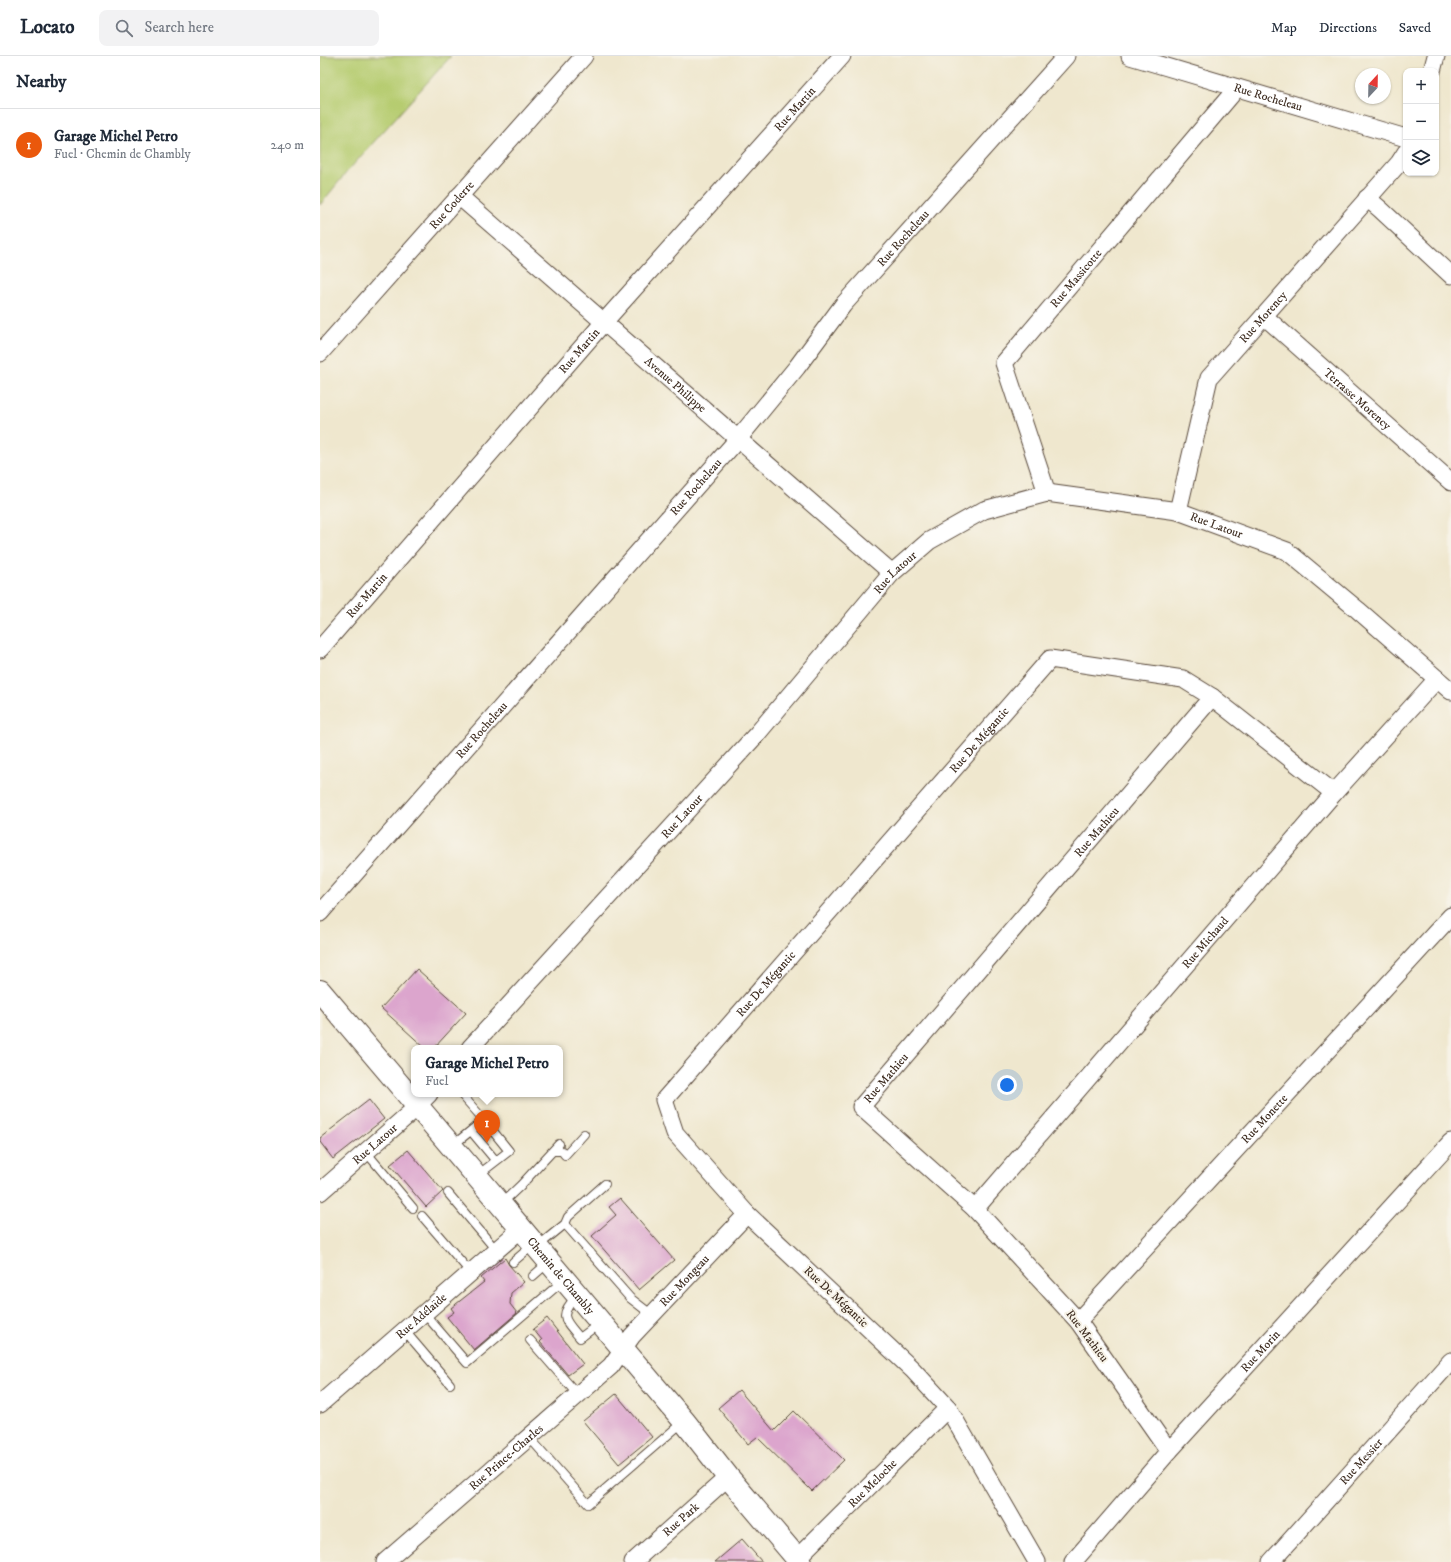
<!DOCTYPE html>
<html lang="en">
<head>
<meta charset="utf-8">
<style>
	:root { --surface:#fff; --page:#f2f2f3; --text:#1f2937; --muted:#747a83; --line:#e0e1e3; --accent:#ea580c }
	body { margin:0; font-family:"IM FELL DW Pica",serif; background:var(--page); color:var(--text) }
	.controls { position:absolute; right:12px; top:12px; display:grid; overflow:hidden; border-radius:8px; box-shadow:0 1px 3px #0004 }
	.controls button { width:36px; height:36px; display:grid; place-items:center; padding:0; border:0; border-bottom:1px solid var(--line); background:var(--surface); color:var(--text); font:20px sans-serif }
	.compass { position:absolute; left:1035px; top:12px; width:36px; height:36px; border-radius:50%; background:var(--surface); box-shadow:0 1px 3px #0004; rotate:22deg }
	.you { position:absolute; left:687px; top:1029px; width:14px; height:14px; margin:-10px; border:3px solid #fff; border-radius:50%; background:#1a73e8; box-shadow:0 0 0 6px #1a73e833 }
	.badge { display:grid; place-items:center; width:26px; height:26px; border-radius:50%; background:var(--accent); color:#fff; font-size:13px; font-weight:700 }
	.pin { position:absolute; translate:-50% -33px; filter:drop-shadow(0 1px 2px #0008) }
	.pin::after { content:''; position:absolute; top:21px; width:14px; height:12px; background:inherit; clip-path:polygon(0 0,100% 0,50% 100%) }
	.popup { position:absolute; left:91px; top:989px; width:152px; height:52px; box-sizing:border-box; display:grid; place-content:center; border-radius:8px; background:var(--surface); filter:drop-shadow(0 1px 3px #0005); font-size:13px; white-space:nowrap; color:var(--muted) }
	.popup b { font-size:15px; color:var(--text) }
	.popup::after { content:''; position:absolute; left:50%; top:100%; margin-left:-8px; border:8px solid transparent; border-top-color:var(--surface) }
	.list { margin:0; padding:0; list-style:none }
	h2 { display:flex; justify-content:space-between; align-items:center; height:52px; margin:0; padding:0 16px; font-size:17px }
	h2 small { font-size:13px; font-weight:400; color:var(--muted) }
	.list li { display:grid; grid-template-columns:26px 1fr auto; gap:12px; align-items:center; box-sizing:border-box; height:72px; padding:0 16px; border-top:1px solid var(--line) }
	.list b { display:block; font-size:15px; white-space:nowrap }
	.list p { margin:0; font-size:13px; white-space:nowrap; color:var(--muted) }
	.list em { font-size:13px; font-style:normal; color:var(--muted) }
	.icon { flex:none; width:22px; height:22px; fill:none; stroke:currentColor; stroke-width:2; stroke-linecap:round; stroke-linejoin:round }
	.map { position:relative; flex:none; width:1131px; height:1506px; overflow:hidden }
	header { display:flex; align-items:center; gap:24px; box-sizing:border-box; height:56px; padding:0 20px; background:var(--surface); border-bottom:1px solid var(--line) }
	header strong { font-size:19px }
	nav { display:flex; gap:22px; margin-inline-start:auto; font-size:14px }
	.search { width:280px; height:36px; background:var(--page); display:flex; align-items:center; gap:10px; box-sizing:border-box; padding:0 14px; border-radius:8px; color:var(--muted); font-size:15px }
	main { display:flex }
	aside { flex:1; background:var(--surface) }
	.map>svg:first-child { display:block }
	.green { fill:#b6cc70; stroke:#787b47 }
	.building { fill:#dca5cd }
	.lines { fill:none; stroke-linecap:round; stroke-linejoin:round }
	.lane-casing { stroke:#564638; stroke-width:10 }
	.street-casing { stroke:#564638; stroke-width:19 }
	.secondary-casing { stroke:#564638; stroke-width:24 }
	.lane { stroke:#fff; stroke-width:8 }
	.street { stroke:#fff; stroke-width:17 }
	.secondary { stroke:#fff; stroke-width:22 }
	.labels { text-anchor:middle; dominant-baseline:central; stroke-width:4; stroke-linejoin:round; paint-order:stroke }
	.street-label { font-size:12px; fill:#3b2a1e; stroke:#f7f3e8 }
</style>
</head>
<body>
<header>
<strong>Locato</strong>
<div class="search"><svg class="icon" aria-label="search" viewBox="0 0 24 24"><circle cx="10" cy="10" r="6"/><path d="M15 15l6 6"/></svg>Search here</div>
<nav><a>Map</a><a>Directions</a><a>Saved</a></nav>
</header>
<main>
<aside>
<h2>Nearby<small></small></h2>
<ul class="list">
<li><span class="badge">1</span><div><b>Garage Michel Petro</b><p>Fuel · Chemin de Chambly</p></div><em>240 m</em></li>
</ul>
</aside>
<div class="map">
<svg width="1131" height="1506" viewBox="0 0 1131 1506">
	<rect width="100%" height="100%" fill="#f7f3e8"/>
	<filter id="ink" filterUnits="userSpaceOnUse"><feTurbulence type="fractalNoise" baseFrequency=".025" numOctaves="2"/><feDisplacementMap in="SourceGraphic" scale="8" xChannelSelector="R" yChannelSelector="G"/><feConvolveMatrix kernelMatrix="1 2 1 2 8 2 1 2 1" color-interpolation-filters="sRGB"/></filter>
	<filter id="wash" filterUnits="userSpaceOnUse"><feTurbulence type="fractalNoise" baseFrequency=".012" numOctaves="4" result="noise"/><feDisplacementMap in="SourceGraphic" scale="16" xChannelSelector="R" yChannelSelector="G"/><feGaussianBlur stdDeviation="0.9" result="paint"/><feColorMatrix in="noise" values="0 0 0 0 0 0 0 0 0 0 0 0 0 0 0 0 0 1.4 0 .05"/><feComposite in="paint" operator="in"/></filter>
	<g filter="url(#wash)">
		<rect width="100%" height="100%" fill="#efe7ce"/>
		<path class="green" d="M0 0H131L26 117 0 149Z"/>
		<g id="blocks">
			<path class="building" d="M97 913 146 957 114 992H105L61 952Z
				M49 1044 64 1063 13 1103 0 1086V1082Z
				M88 1094 123 1135 106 1151 70 1109Z
				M300 1142 354 1204 319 1234 272 1180 296 1159 289 1151Z
				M185 1202 189 1209 204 1226 191 1237 190 1248 197 1257 154 1294 127 1261 134 1256 131 1252 164 1226 161 1222Z
				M227 1262 263 1308 248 1319 220 1286 222 1284 213 1273Z
				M419 1334 454 1375 474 1355 524 1404 492 1435 437 1381 428 1388 398 1352Z
				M296 1338 332 1381 299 1408 263 1365Z
				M422 1483 442 1506H395Z"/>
		</g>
	</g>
	<g filter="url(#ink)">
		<use href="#blocks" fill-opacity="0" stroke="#564638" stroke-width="1"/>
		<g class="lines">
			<g class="lane-casing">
				<path id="lane" d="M141 1038 164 1064
					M151 1075 176 1105
					M132 1090 164 1064 189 1095 158 1119
					M233 1095H242L245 1099 264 1078
					M46 1096 93 1152
					M128 1137 176 1194
					M182 1147 201 1129 239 1088
					M102 1160 151 1217
					M245 1168 248 1161 285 1128
					M218 1190 245 1168 310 1242 332 1259
					M193 1206 214 1188
					M213 1220 229 1206
					M257 1240C237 1260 245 1264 260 1282L280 1267
					M104 1257 147 1307 244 1224
					M84 1274 130 1328
					M210 1284 258 1339
					M209 1381 268 1448 364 1365"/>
			</g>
			<g class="street-casing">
				<g id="street">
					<path id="s1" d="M810 0 1086 82"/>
					<path d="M1112 15 1116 0"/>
					<path id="s2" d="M139 140 572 517"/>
					<path d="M1047 142 1060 153 1131 219"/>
					<path id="s3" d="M944 260 1131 426"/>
					<path id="s4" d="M0 297 264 0"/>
					<path id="s5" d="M727 437 684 307 917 32"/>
					<path id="s6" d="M858 455 889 322 1079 107 1086 96"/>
					<path id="s7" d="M0 593 284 266 522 0"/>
					<path id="s8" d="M0 857 418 383 477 311 523 249 746 0"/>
					<path id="s9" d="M150 992 437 678 572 517 609 485 664 454 727 437 734 438 858 455 967 495 1038 554 1131 635"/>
					<path id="s10" d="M0 1136 89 1058 109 1038"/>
					<path id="s11" d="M655 1153 1014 737 1117 623"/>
					<path id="s12" d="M758 1265 1131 860"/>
					<path id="s13" d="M0 1348 202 1172"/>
					<path id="s14" d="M849 1395 758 1265 655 1153 541 1051 892 641"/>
					<path id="s15" d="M477 1502 628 1352"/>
					<path id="s16" d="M65 1506 291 1310 312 1280 427 1158"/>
					<path id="s17" d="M313 1506 408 1421"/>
					<path id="s18" d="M717 1506 628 1352 593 1314 427 1158 355 1077 344 1044 730 603 863 623 892 641 1014 737"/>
					<path id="s19" d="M753 1506 849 1395 1131 1086"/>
					<path id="s20" d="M951 1506 1131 1305"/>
				</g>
			</g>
			<g class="secondary-casing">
				<g id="secondary">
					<path id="s21" d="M0 935 364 1365 408 1421 480 1506"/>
				</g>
			</g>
			<use href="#lane" class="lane"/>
			<use href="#street" class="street"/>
			<use href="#secondary" class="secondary"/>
		</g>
	</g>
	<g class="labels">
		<g class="street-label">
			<text stroke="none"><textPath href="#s1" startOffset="144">Rue Rocheleau</textPath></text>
			<text stroke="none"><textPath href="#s7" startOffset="719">Rue Martin</textPath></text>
			<text stroke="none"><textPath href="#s4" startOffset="198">Rue Coderre</textPath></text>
			<text stroke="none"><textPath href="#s8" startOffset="892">Rue Rocheleau</textPath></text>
			<text stroke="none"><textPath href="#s5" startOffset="248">Rue Massicotte</textPath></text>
			<text stroke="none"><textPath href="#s6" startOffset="218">Rue Morency</textPath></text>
			<text stroke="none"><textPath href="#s7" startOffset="395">Rue Martin</textPath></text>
			<text stroke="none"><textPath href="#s2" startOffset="287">Avenue Philippe</textPath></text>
			<text stroke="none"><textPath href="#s3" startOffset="125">Terrasse Morency</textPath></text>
			<text stroke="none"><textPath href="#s8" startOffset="568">Rue Rocheleau</textPath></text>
			<text stroke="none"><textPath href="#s9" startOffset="986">Rue Latour</textPath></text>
			<text stroke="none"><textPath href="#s9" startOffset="638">Rue Latour</textPath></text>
			<text stroke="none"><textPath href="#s7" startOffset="71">Rue Martin</textPath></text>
			<text stroke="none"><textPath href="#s8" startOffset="244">Rue Rocheleau</textPath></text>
			<text stroke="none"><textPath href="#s18" startOffset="1079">Rue De Mégantic</textPath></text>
			<text stroke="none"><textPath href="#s9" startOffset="314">Rue Latour</textPath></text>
			<text stroke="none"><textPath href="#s14" startOffset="826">Rue Mathieu</textPath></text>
			<text stroke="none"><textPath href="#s11" startOffset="352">Rue Michaud</textPath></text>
			<text stroke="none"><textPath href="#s18" startOffset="755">Rue De Mégantic</textPath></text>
			<text stroke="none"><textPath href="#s14" startOffset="502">Rue Mathieu</textPath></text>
			<text stroke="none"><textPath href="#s12" startOffset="275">Rue Monette</textPath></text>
			<text stroke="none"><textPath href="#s10" startOffset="73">Rue Latour</textPath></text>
			<text stroke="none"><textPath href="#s21" startOffset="373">Chemin de Chambly</textPath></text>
			<text stroke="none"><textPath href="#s16" startOffset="412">Rue Mongeau</textPath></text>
			<text transform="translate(516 1241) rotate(43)">Rue De Mégantic</text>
			<text stroke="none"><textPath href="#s13" startOffset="134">Rue Adélaïde</textPath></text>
			<text transform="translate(767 1280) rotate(53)">Rue Mathieu</text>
			<text stroke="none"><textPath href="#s19" startOffset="282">Rue Morin</textPath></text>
			<text stroke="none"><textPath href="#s16" startOffset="160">Rue Prince-Charles</textPath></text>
			<text stroke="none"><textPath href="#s20" startOffset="135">Rue Messier</textPath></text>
			<text stroke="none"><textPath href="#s15" startOffset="106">Rue Meloche</textPath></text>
			<text stroke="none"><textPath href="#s17" startOffset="64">Rue Park</textPath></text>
		</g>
	</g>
</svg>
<div class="controls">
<button>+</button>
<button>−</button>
<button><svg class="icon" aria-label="layers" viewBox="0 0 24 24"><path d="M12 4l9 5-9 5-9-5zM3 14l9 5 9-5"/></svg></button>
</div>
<svg class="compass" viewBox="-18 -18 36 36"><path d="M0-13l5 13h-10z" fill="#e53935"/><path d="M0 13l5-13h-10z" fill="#747a83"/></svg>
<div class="you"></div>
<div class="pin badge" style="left:167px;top:1087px">1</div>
<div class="popup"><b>Garage Michel Petro</b>Fuel</div>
</div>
</main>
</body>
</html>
